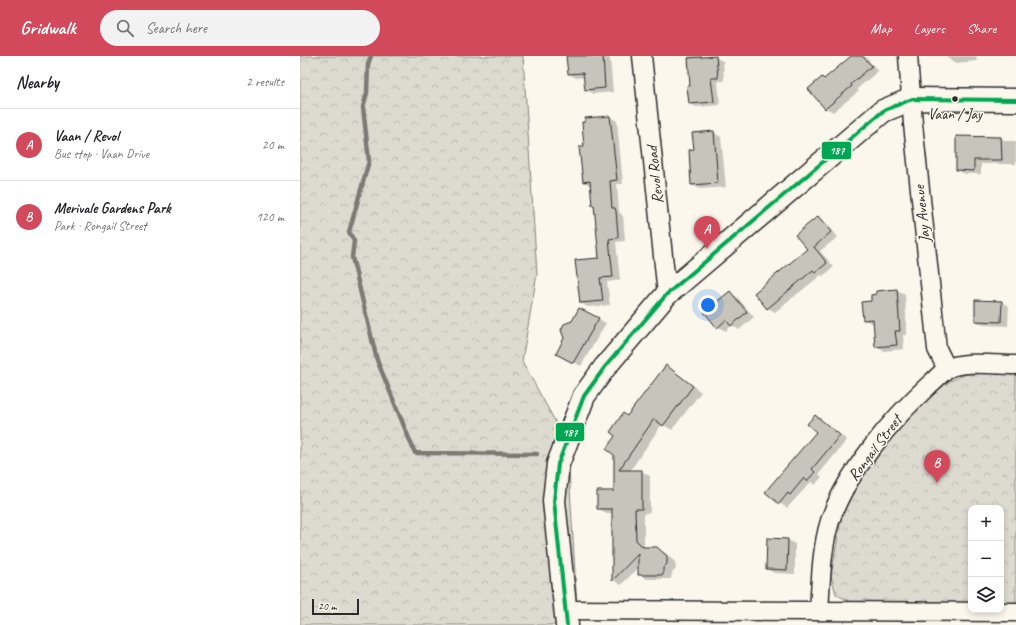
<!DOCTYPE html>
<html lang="en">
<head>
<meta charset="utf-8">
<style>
	:root { --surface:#fff; --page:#f2f2f2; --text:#202124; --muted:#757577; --line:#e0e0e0; --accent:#d1495b }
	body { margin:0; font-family:Caveat,sans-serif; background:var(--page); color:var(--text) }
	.controls { position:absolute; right:12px; bottom:12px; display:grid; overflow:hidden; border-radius:8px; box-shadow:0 2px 6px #0003 }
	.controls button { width:36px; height:36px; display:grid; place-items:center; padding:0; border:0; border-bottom:1px solid var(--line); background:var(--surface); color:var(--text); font:20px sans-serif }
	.scale { position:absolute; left:12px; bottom:10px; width:47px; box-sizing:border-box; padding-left:4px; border:2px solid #2b2b2b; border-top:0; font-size:11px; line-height:14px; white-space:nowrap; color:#2b2b2b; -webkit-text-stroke:3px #fbf7ec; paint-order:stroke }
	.you { position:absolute; left:408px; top:249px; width:14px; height:14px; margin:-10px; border:3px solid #fff; border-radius:50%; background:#1a73e8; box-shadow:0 0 0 6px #1a73e833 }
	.badge { display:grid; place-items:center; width:26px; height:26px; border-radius:50%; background:var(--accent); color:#fff; font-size:13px; font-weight:700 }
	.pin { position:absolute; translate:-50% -33px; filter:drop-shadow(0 1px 2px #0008) }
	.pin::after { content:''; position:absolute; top:21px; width:14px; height:12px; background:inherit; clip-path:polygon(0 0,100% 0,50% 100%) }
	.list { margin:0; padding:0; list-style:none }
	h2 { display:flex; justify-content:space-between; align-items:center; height:52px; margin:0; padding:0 16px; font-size:17px }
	h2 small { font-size:13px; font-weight:400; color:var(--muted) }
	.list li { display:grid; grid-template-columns:26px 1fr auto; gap:12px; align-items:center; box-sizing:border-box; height:72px; padding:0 16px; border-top:1px solid var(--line) }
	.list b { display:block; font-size:15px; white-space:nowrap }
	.list p { margin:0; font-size:13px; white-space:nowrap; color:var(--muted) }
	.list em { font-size:13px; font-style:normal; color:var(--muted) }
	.icon { flex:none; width:22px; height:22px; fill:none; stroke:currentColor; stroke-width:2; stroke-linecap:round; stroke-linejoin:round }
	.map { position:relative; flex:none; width:716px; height:569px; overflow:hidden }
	header { display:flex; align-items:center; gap:24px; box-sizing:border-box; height:56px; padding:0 20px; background:var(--accent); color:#fff }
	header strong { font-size:19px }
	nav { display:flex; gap:22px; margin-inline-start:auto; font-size:14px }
	.search { width:280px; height:36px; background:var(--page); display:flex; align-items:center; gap:10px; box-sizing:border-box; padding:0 14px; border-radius:22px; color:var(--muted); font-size:15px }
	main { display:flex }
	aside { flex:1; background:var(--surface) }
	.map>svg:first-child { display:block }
	.forest { fill:url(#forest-crowns); stroke:#84827e }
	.shadow { fill:#0003 }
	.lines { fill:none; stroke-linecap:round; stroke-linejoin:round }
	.stream { stroke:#7b7a75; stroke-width:4.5 }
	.building { fill:#c7c4bc; stroke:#2b2b2b }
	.minor-casing { stroke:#2b2b2b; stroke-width:21 }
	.tertiary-casing { stroke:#2b2b2b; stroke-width:25 }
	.minor { stroke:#fbf7ec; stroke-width:18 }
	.tertiary { stroke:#fbf7ec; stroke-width:22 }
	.bus-1-casing { stroke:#fbf7ec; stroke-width:7 }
	.bus-1 { stroke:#00a651; stroke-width:4 }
	.bus-dot { fill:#2b2b2b; stroke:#fbf7ec; stroke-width:1.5 }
	.labels { text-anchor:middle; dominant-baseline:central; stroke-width:3; stroke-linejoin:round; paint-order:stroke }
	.bus-label { font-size:15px; fill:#2b2b2b; stroke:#fbf7ec }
	.street-label { font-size:16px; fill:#2b2b2b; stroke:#fbf7ec }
	.line-badge { stroke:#fbf7ec; stroke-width:1.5 }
	.badge-label { font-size:11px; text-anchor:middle; font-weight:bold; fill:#fff }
</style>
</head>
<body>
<header>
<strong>Gridwalk</strong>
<div class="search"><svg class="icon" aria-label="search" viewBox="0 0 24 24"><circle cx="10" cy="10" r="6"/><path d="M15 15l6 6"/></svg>Search here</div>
<nav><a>Map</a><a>Layers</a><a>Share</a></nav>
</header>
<main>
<aside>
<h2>Nearby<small>2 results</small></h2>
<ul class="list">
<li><span class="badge">A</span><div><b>Vaan / Revol</b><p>Bus stop · Vaan Drive</p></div><em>20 m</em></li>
<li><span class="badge">B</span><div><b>Merivale Gardens Park</b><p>Park · Rongail Street</p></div><em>120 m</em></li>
</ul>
</aside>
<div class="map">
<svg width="716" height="569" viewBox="0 0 716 569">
	<defs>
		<pattern id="forest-crowns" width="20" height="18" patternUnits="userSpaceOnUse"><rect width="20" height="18" fill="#dddad0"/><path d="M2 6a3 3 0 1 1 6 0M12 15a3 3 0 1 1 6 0" fill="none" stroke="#bebbb3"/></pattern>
	</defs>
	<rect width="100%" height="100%" fill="#fbf7ec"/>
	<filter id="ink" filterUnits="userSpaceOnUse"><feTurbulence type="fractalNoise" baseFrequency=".025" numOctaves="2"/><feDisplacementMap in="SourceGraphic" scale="8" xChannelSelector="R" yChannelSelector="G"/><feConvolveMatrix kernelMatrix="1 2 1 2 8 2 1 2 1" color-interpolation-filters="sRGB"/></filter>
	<g filter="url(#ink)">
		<path class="forest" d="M0 0H223L237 218 222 305 256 367 268 397 278 569H0Z
			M668 317 716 318V547H701V452H671V547L550 546 536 538 531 520 543 452 573 402 614 354 646 327Z"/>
		<path class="shadow" d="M267 0H306L310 2 313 36 293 38 286 34 285 21 276 22 269 18Z
			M388 0H412L423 5 424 25H418L420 49 396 51 390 47 391 31Z
			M553 0H565L578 15 557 33 559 35 533 56 526 52 525 24Z
			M648 0H676L677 5 656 7 649 3Z
			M310 61 317 65 323 128H317L319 156 323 160 325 183V185L316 186 320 224 307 226 310 249 288 251 280 247 300 203 295 150 293 149 291 130 284 126 285 92Z
			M413 76 421 81 426 131 400 133 392 129 395 93Z
			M701 82 706 85H716V108H681V118H665L657 114Z
			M518 161 525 166 538 181 520 195 534 211 523 220 521 219 475 256 468 252 508 193Z
			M597 234 605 238 607 279H603L604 293 584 295 576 291 574 268 564 264 577 236Z
			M430 237 437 241 454 261 439 274 432 269 426 275 418 271 405 256Z
			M701 246 709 250 708 270 683 269 676 265Z
			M280 253 306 267 281 310 265 302V282Z
			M366 310 401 336 372 374 362 368 330 415H341L350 420V457H344V490L347 492H356L365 497 375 506 376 513 372 517 371 523H347L339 518V511L321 529 313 524V457H306L298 452 315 436 327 361Z
			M515 360 547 384 519 418 522 421 515 429 511 426 487 452 479 447 517 376Z
			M488 484 495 488V518L474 517 467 513Z"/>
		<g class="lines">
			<path class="stream" d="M71 0 68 8 67 37 63 51 69 105 49 176 54 185 52 201 77 304 115 397 237 398"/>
		</g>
		<path class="building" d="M266 0H303L305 32 285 34 283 17 268 18Z
			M416 0 418 22H411L414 46 389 48 387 30H390L388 2Z
			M551 0H562L572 10 551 28 552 30 525 53 508 33 522 21 524 23Z
			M310 60 317 124 310 125 312 152H315L316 155 318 178V182L309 183 313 221 300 222 303 245 280 247 275 204 299 202 294 149 292 150 290 125 283 126 279 91H284L282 66H285V62Z
			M414 75 418 127 391 129 389 94 394 93 392 77Z
			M656 80 701 81 702 104H674V115L656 114Z
			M518 160 531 176 514 191 527 207 515 217 513 214 467 253 454 237 507 193 495 179Z
			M597 233 600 275H595L597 289 575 291 573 263 563 264 561 246 571 245V239L576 238V235Z
			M430 235 447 256 431 270 426 264 417 272 404 256Z
			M675 244 702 245 701 266 675 265Z
			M279 252 299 262 273 307 256 298 264 282 261 274 264 268 272 265Z
			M366 309 393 330 363 370 354 363 319 414H342V453H335L336 484 343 491H357L367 500V508L363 512V519H338V498L312 525V453H297V435H314V399L306 393 315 380 310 376 323 357 327 360Z
			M515 359 540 379 512 413 515 416 507 425 504 422 490 439 488 437 479 448 465 436 516 376 507 368Z
			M467 482 488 483 487 514 466 513Z"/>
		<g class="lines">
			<g class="minor-casing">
				<path id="minor" d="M342 0 367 238
					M608 0 613 68 637 293 647 313
					M265 554 716 556
					M519 555C521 525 521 494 530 465 545 418 593 362 629 329 635 324 641 317 647 313 662 304 698 309 716 309"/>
			</g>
			<g class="tertiary-casing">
				<path id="tertiary" d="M267 569 254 445 258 408 284 340 305 311 367 238 583 55 612 43 716 44"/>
			</g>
			<use href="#minor" class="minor"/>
			<use href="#tertiary" class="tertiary"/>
			<g class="bus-1-casing">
				<path id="bus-1" d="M267 569 254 445 258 408 284 340 305 311 367 238 583 55 612 43 716 44"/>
			</g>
			<use href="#bus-1" class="bus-1"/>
		</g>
	</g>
	<circle class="bus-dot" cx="655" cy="43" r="3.5"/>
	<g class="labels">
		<g class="bus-label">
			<text x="655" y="58">Vaan / Jay</text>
		</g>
		<g class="street-label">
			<text transform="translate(355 119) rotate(-96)">Revol Road</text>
			<text transform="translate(622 158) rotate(-96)">Jay Avenue</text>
			<text transform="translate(575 392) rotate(-53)">Rongail Street</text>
		</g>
	</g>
	<g class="line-badge">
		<rect x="521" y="85" width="31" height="19" rx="4" fill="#00a651"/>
		<rect x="255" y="366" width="30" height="20" rx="4" fill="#00a651"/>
	</g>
	<g class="badge-label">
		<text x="537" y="98">187</text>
		<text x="270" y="380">187</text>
	</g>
</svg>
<div class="controls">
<button>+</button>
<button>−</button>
<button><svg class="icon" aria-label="layers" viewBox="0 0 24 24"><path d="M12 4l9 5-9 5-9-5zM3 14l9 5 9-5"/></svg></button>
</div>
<div class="scale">20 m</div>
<div class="you"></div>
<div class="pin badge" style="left:407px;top:193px">A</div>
<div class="pin badge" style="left:637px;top:427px">B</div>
</div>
</main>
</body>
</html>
